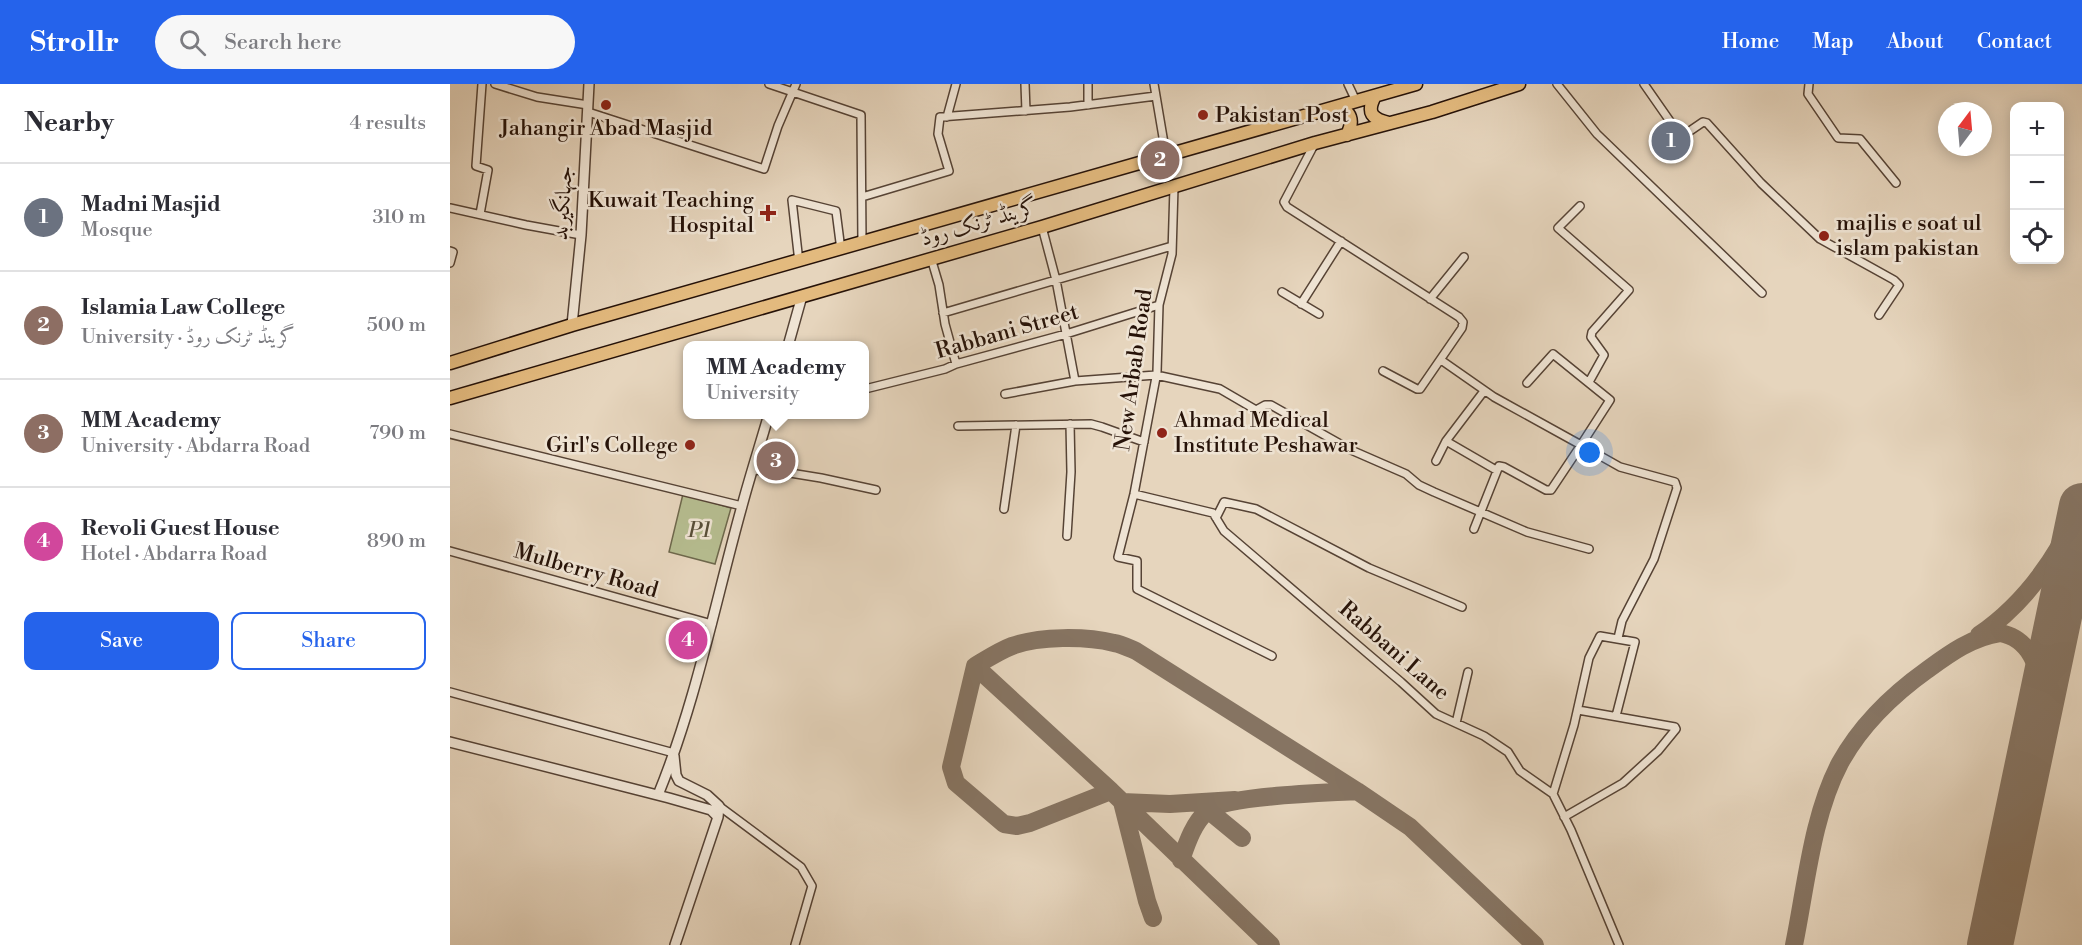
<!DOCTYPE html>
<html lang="en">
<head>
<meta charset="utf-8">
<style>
	:root { --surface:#fff; --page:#f7f7f7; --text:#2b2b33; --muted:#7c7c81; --line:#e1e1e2; --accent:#2563eb }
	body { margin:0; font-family:"Libre Bodoni",Amiri,serif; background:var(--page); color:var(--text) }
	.controls { position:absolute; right:18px; top:18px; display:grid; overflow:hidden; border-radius:12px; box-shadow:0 3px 15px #0003 }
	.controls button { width:54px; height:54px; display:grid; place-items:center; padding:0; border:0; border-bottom:2px solid var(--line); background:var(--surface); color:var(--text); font:30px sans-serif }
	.compass { position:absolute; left:1488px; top:18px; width:54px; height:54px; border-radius:50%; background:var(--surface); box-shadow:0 3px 15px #0003; rotate:16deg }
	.you { position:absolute; left:1140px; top:369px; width:21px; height:21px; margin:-15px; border:4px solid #fff; border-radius:50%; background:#1a73e8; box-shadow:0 0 0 9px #1a73e833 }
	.badge { display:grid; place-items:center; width:39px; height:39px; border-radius:50%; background:var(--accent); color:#fff; font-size:20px; font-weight:700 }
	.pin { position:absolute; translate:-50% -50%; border:3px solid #fff; box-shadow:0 2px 6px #0006 }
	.popup { position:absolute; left:233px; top:257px; width:186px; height:78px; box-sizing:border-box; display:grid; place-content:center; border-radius:12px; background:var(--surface); filter:drop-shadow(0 2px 4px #0005); font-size:20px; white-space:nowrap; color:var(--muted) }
	.popup b { font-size:22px; color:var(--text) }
	.popup::after { content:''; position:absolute; left:50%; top:100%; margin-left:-12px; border:12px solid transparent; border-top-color:var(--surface) }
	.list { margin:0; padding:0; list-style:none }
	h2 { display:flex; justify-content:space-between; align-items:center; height:78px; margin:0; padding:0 24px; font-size:26px }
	h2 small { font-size:20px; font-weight:400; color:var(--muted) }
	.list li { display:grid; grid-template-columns:39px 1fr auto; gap:18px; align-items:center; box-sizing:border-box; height:108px; padding:0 24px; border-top:2px solid var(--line) }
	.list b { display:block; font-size:22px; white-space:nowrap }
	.list p { margin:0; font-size:20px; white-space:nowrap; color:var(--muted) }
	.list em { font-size:20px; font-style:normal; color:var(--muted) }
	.actions { display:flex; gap:12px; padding:18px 24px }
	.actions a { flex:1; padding:14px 0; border:2px solid var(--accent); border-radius:12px; text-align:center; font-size:21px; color:var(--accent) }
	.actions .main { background:var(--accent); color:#fff }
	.icon { flex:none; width:33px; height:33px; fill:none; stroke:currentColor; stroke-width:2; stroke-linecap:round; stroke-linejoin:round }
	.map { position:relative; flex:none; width:1632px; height:861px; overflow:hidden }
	header { display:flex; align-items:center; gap:36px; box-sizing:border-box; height:84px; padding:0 30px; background:var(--accent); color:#fff }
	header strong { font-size:28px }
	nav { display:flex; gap:33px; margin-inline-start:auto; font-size:21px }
	.search { width:420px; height:54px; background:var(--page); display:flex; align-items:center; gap:15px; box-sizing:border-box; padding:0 21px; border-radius:33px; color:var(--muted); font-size:22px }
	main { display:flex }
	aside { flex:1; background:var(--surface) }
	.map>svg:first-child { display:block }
	.green { fill:#b6bd90; stroke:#6e684c; stroke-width:1.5 }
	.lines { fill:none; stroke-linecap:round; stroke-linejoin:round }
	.taxiway { stroke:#867462; stroke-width:18 }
	.runway { stroke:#867462; stroke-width:46 }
	.minor-casing { stroke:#564335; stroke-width:10 }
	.tertiary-casing { stroke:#564335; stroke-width:12 }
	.trunk-casing { stroke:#261208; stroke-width:15 }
	.minor { stroke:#efe4d4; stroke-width:7 }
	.tertiary { stroke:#efe4d4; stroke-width:9 }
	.trunk { stroke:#e3ba7e; stroke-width:12 }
	.poi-dot { fill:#8f2418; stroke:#efe4d4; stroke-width:2 }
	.labels { text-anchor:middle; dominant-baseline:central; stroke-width:5; stroke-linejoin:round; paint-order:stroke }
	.poi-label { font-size:22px; fill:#261208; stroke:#efe4d4; text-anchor:start }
	.street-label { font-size:22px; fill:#261208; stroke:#efe4d4 }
	.park-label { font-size:22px; font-style:italic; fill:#584e38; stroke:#efe4d4 }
</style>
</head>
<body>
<header>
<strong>Strollr</strong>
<div class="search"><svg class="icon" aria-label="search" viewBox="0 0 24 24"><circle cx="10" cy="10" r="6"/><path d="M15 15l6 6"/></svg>Search here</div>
<nav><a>Home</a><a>Map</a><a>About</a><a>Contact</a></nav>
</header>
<main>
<aside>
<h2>Nearby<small>4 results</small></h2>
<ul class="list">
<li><span class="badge" style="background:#6b7280">1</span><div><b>Madni Masjid</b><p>Mosque</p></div><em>310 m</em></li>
<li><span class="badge" style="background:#8d6e63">2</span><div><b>Islamia Law College</b><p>University · گرینڈ ٹرنک روڈ</p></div><em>500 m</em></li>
<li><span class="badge" style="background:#8d6e63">3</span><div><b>MM Academy</b><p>University · Abdarra Road</p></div><em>790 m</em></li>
<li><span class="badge" style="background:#d1479c">4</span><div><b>Revoli Guest House</b><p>Hotel · Abdarra Road</p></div><em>890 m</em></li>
</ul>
<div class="actions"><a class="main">Save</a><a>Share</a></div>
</aside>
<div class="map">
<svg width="1632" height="861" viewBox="0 0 1632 861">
	<rect width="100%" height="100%" fill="#e6d5bd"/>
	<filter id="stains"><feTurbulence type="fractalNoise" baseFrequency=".00333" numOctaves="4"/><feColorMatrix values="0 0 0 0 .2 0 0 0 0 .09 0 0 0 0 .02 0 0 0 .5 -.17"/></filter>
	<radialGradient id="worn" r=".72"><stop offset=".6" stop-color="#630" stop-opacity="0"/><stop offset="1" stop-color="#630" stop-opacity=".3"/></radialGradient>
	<path class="green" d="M233 410 281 424 265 480 219 468Z"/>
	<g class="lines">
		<path class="taxiway" d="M1529 551C1577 518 1609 471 1632 418
			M525 582 661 707 821 861
			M661 707 580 739 567 742 554 740 506 699 501 683 525 582C537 575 549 567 562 562 589 552 636 552 664 559 671 560 679 564 686 567L907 707 960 743 1085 861
			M758 726 792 754
			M731 776C737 759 743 740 757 727 775 711 879 709 907 707
			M703 834 697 817 672 718 720 720 785 716
			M1344 861C1356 803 1362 732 1390 679 1411 641 1442 611 1477 586 1499 570 1522 553 1550 549 1579 554 1590 583 1593 610"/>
		<path class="runway" d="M1540 861 1632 422"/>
		<g class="minor-casing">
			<path id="minor" d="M45 0 87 13 138 21
				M319 0 411 31 412 159
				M575 0 576 27
				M638 0V21
				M704 0 716 71
				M898 0 906 17
				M1107 0 1147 50 1312 209
				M1194 0 1231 53 1253 38 1257 39 1311 99 1370 155 1444 196 1449 201 1429 231
				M1359 0 1358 10 1388 54 1410 55 1446 99
				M138 28 314 85 328 42 346 0
				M497 33 506 0
				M865 59 834 118 837 123 1009 233 1013 238 1012 244 970 305H967L933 287
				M724 103 722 170 709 221 707 288 684 410 668 473 687 477V505L822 572
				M412 113 499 87 488 50 490 33 620 23 706 12
				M1130 122 1108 144 1179 206 1142 248 1141 253 1154 271 1139 298
				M0 124 76 141 131 151
				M30 130 38 86 26 82 32 0
				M592 143 606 196 625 297
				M0 167 3 168 0 179
				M481 174 489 201 495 240 506 280
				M349 178 342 116 386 127 391 166
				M832 208 869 230
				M980 215 1014 173
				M851 220 891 157
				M493 229 722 162
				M991 276 1044 313 1131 361 1160 316 1103 270 1077 299
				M415 305 495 285 506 280 616 250 709 221
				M555 310 625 297 706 291 770 305 806 326 815 321H821L901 366 956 390 969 401 984 408 1077 448 1139 465
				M508 342 641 340 652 343 694 358
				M0 350 292 422
				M996 357 1046 386
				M986 377 996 357 1034 307
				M302 386 334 388 371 394 426 406
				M684 410 763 429 774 447 951 598 986 630 1034 652 1058 668 1070 687 1103 710 1121 746 1169 861
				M554 425 566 341
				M766 434 774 418 806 425 919 484 1012 523
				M1024 445 1049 382 1054 383 1096 406H1101L1131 361 1170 383 1225 398 1227 404 1204 475 1172 537 1168 554
				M617 452 621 388 620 340
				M0 467 262 540
				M0 608 224 669
				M1006 639 1018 588
				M1103 710 1124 641 1139 574 1150 552 1185 558 1166 632
				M269 722 351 783 362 802 345 861
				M1114 733 1173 699 1208 667 1226 645 1225 643 1128 626"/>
		</g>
		<g class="tertiary-casing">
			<path id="tertiary" d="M122 241 131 151 139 0
				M338 262 352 212
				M0 658 219 714 261 726 268 733
				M224 672 226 691 229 697 257 711 269 722 268 733 225 861
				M208 711C246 618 265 519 292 422 300 392 310 361 319 330"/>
		</g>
		<g class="trunk-casing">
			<path id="trunk" d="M925 12C916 29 922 35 939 39
				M885 24C902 26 904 37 897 51
				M0 279 122 241 966 0
				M0 314 592 143 865 59 982 28 1069 0"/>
		</g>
		<use href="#minor" class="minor"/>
		<use href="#tertiary" class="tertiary"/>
		<use href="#trunk" class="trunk"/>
	</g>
	<g class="poi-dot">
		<circle cx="156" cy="21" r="6"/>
		<circle cx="753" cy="31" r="6"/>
		<path d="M315 120h6v6h6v6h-6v6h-6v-6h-6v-6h6z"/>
		<circle cx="1374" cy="152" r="6"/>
		<circle cx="712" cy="349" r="6"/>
		<circle cx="240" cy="361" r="6"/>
	</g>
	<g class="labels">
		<g class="poi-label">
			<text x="765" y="31">Pakistan Post</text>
			<text x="156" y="44" text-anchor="middle">Jahangir Abad Masjid</text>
			<text x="304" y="116" text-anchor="end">Kuwait Teaching<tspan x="304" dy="25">Hospital</tspan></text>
			<text x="1386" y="139">majlis e soat ul<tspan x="1386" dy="25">islam pakistan</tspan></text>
			<text x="724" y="336">Ahmad Medical<tspan x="724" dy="25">Institute Peshawar</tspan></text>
			<text x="228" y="361" text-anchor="end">Girl's College</text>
		</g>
		<g class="street-label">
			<text transform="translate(113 119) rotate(-86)">جہانگیربد</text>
			<text transform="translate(529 139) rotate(-16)">گرینڈ ٹرنک روڈ</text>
			<text transform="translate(557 248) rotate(-16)">Rabbani Street</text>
			<text transform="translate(684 286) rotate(-82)">New Arbab Road</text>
			<text transform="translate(136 487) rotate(16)">Mulberry Road</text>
			<text transform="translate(944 567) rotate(41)">Rabbani Lane</text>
		</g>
		<g class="park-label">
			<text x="249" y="446">P1</text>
		</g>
	</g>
	<rect width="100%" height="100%" filter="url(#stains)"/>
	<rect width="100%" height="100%" fill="url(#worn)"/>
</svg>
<div class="controls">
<button>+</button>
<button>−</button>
<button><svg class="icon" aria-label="locate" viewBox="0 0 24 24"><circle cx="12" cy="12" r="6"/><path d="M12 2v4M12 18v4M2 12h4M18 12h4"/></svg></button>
</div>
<svg class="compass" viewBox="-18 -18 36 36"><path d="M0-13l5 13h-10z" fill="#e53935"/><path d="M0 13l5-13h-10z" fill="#7c7c81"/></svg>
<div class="you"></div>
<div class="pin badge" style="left:1221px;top:57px;background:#6b7280">1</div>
<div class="pin badge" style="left:710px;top:76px;background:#8d6e63">2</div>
<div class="pin badge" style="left:326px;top:377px;background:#8d6e63">3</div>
<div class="popup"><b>MM Academy</b>University</div>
<div class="pin badge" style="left:238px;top:556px;background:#d1479c">4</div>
</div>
</main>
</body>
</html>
